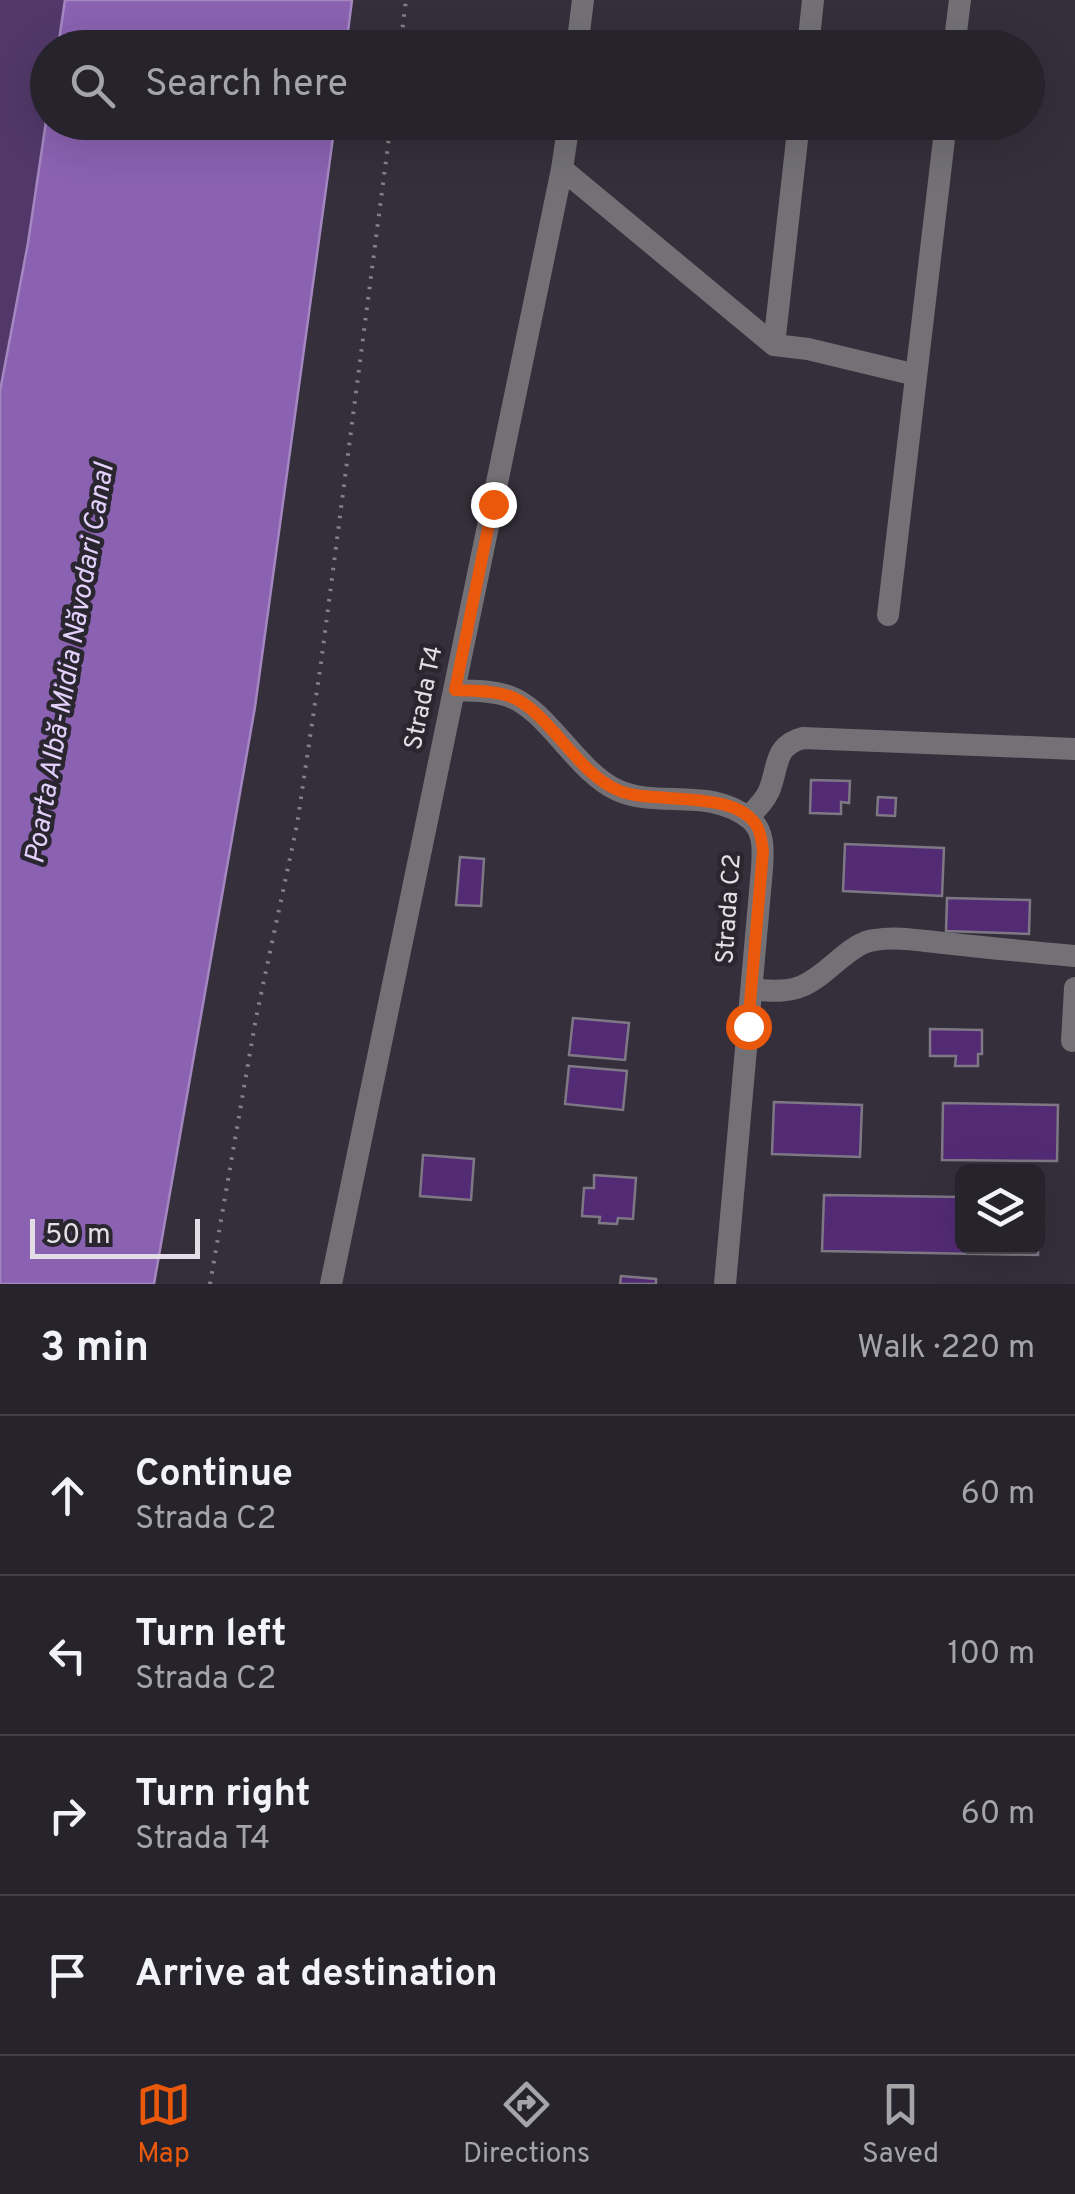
<!DOCTYPE html>
<html lang="en">
<head>
<meta charset="utf-8">
<style>
	:root { --surface:#27232c; --page:#2f2b34; --text:#f1f3f6; --muted:#a4a4a9; --line:#434048; --accent:#ea580c }
	body { margin:0; font-family:Overpass,sans-serif; background:var(--page); color:var(--text) }
	.controls { position:absolute; right:30px; bottom:30px; display:grid; overflow:hidden; border-radius:15px; box-shadow:0 10px 40px #0002 }
	.controls button { width:90px; height:90px; display:grid; place-items:center; padding:0; border:0; border-bottom:2px solid var(--line); background:var(--surface); color:var(--text); font:50px sans-serif }
	.scale { position:absolute; left:30px; bottom:25px; width:170px; box-sizing:border-box; padding-left:10px; border:5px solid #e1dee5; border-top:0; font-size:28px; line-height:35px; white-space:nowrap; color:#e1dee5; -webkit-text-stroke:8px #2a2630; paint-order:stroke }
	.stop { position:absolute; width:30px; height:30px; margin:-22px; border:8px solid #ea580c; border-radius:50%; background:#fff }
	.stop.end { background:#ea580c; border-color:#fff; box-shadow:0 2px 10px #0008 }
	.list { margin:0; padding:0; list-style:none }
	h2 { display:flex; justify-content:space-between; align-items:center; height:130px; margin:0; padding:0 40px; font-size:42px }
	h2 small { font-size:32px; font-weight:400; color:var(--muted) }
	.list li { display:grid; grid-template-columns:65px 1fr auto; gap:30px; align-items:center; box-sizing:border-box; height:160px; padding:0 40px; border-top:2px solid var(--line) }
	.list b { display:block; font-size:38px; white-space:nowrap }
	.list p { margin:0; font-size:32px; white-space:nowrap; color:var(--muted) }
	.list em { font-size:32px; font-style:normal; color:var(--muted) }
	.icon { flex:none; width:55px; height:55px; fill:none; stroke:currentColor; stroke-width:2; stroke-linecap:round; stroke-linejoin:round }
	.map { position:relative; flex:none; width:1075px; height:1284px; overflow:hidden }
	.search { position:absolute; background:var(--surface); box-shadow:0 10px 40px #0002; left:30px; right:30px; top:30px; height:110px; display:flex; align-items:center; gap:25px; box-sizing:border-box; padding:0 35px; border-radius:55px; color:var(--muted); font-size:38px }
	.sheet { height:770px; background:var(--surface) }
	nav { display:flex; justify-content:space-around; align-items:center; box-sizing:border-box; height:140px; border-top:2px solid var(--line); background:var(--surface); font-size:28px; color:var(--muted) }
	nav a { display:grid; justify-items:center; gap:5px }
	nav .on { color:var(--accent) }
	.map>svg:first-child { display:block }
	.green { fill:#513869 }
	.water { fill:#8a62b1; stroke:#a487c1; stroke-width:2.5 }
	.building { fill:#532b75; stroke:#7d7884; stroke-width:2.5 }
	.lines { fill:none; stroke-linecap:round; stroke-linejoin:round }
	.path { stroke:#85818a; stroke-width:4; stroke-dasharray:2.5 8; stroke-linecap:butt }
	.minor { stroke:#737176; stroke-width:22 }
	.route { stroke:#ea580c; stroke-width:12 }
	.labels { text-anchor:middle; dominant-baseline:central; stroke-width:9; stroke-linejoin:round; paint-order:stroke }
	.street-label { font-size:25px; fill:#e1dee5; stroke:#2a2630 }
	.water-label { font-size:28px; font-style:italic; fill:#e3d0fb; stroke:#2a2630 }
</style>
</head>
<body>
<div class="map">
<svg width="1075" height="1284" viewBox="0 0 1075 1284">
	<rect width="100%" height="100%" fill="#342f3a"/>
	<path class="green" d="M0 0H65L58 47 48 48 47 115 28 243 0 391Z"/>
	<path class="water" d="M65 0H352L346 47H58Z
		M47 115 48 122 335 123 255 707 154 1284H0V391L28 243Z"/>
	<path class="building" d="M811 780 850 781 849 803 841 802V814L810 813Z
		M878 797 896 798 895 816 877 815Z
		M845 844 944 848 942 896 843 891Z
		M460 857 484 859 481 906 456 905Z
		M947 898 1030 900 1029 934 946 931Z
		M573 1018 629 1023 625 1060 569 1055Z
		M930 1029 982 1030V1054H978V1066H955L956 1056H930Z
		M569 1066 627 1071 623 1110 565 1104Z
		M774 1102 862 1105 860 1157 772 1154Z
		M943 1103 1058 1105 1057 1161 942 1160Z
		M423 1155 474 1159 471 1200 420 1196Z
		M594 1175 636 1178 633 1219 618 1218 617 1224 599 1223 600 1217 582 1216 584 1188H594Z
		M824 1195 962 1197V1246H1038L1039 1199 1038 1255 822 1251Z
		M621 1276 656 1279V1284H620Z"/>
	<g class="lines">
		<path class="path" d="M400 48 406 0
			M210 1284 256 1018 297 825 321 663 391 122"/>
		<path class="minor" d="M577 48 583 0
			M808 48 813 0
			M954 48 960 0
			M562 169 774 345 808 349 916 375
			M774 345 799 122
			M888 615 946 122
			M455 690C472 691 491 690 508 696 546 708 577 772 617 790 658 809 709 786 750 819 765 831 763 852 762 869L725 1284
			M748 817C756 809 764 802 769 791 779 767 773 746 803 738L1075 749
			M752 989C797 995 807 987 841 958 851 950 862 941 875 940 897 936 922 941 944 943 988 948 1031 952 1075 956
			M1072 1041 1075 988
			M331 1284 562 169 569 122"/>
	</g>
	<g class="lines">
		<path class="route" d="M493 504 455 690C473 691 492 690 509 696 548 709 577 775 620 791 655 805 737 788 758 828 761 835 762 843 763 851L748 1026"/>
	</g>
	<g class="labels">
		<g class="street-label">
			<text transform="translate(425 698) rotate(-78)">Strada T4</text>
			<text transform="translate(730 909) rotate(-86)">Strada C2</text>
		</g>
		<g class="water-label">
			<text transform="translate(71 664) rotate(-80)">Poarta Albă-Midia Năvodari Canal</text>
		</g>
	</g>
</svg>
<div class="controls">
<button><svg class="icon" aria-label="layers" viewBox="0 0 24 24"><path d="M12 4l9 5-9 5-9-5zM3 14l9 5 9-5"/></svg></button>
</div>
<div class="scale">50 m</div>
<div class="stop" style="left:748px;top:1026px"></div>
<div class="stop end" style="left:493px;top:504px"></div>
<div class="search"><svg class="icon" aria-label="search" viewBox="0 0 24 24"><circle cx="10" cy="10" r="6"/><path d="M15 15l6 6"/></svg>Search here</div>
</div>
<section class="sheet">
<h2>3 min<small>Walk · 220 m</small></h2>
<ul class="list">
<li><svg class="icon" aria-label="ahead" viewBox="0 0 24 24"><path d="M12 20V5M6 11l6-6 6 6"/></svg><div><b>Continue</b><p>Strada C2</p></div><em>60 m</em></li>
<li><svg class="icon" aria-label="left" viewBox="0 0 24 24"><path d="M17 20v-9H6M10 6l-5 5 5 5"/></svg><div><b>Turn left</b><p>Strada C2</p></div><em>100 m</em></li>
<li><svg class="icon" aria-label="right" viewBox="0 0 24 24"><path d="M7 20v-9h11M14 6l5 5-5 5"/></svg><div><b>Turn right</b><p>Strada T4</p></div><em>60 m</em></li>
<li><svg class="icon" aria-label="arrive" viewBox="0 0 24 24"><path d="M6 21V4h12l-3 4 3 4H6"/></svg><div><b>Arrive at destination</b></div></li>
</ul>
</section>
<nav>
<a class="on"><svg class="icon" aria-label="map" viewBox="0 0 24 24"><path d="M3 6l6-2 6 2 6-2v14l-6 2-6-2-6 2zM9 4v14M15 6v14"/></svg>Map</a>
<a><svg class="icon" aria-label="directions" viewBox="0 0 24 24"><path d="M12 3l9 9-9 9-9-9zM9 14v-3h6M13 9l2 2-2 2"/></svg>Directions</a>
<a><svg class="icon" aria-label="saved" viewBox="0 0 24 24"><path d="M7 4h10v16l-5-4-5 4z"/></svg>Saved</a>
</nav>
</body>
</html>
